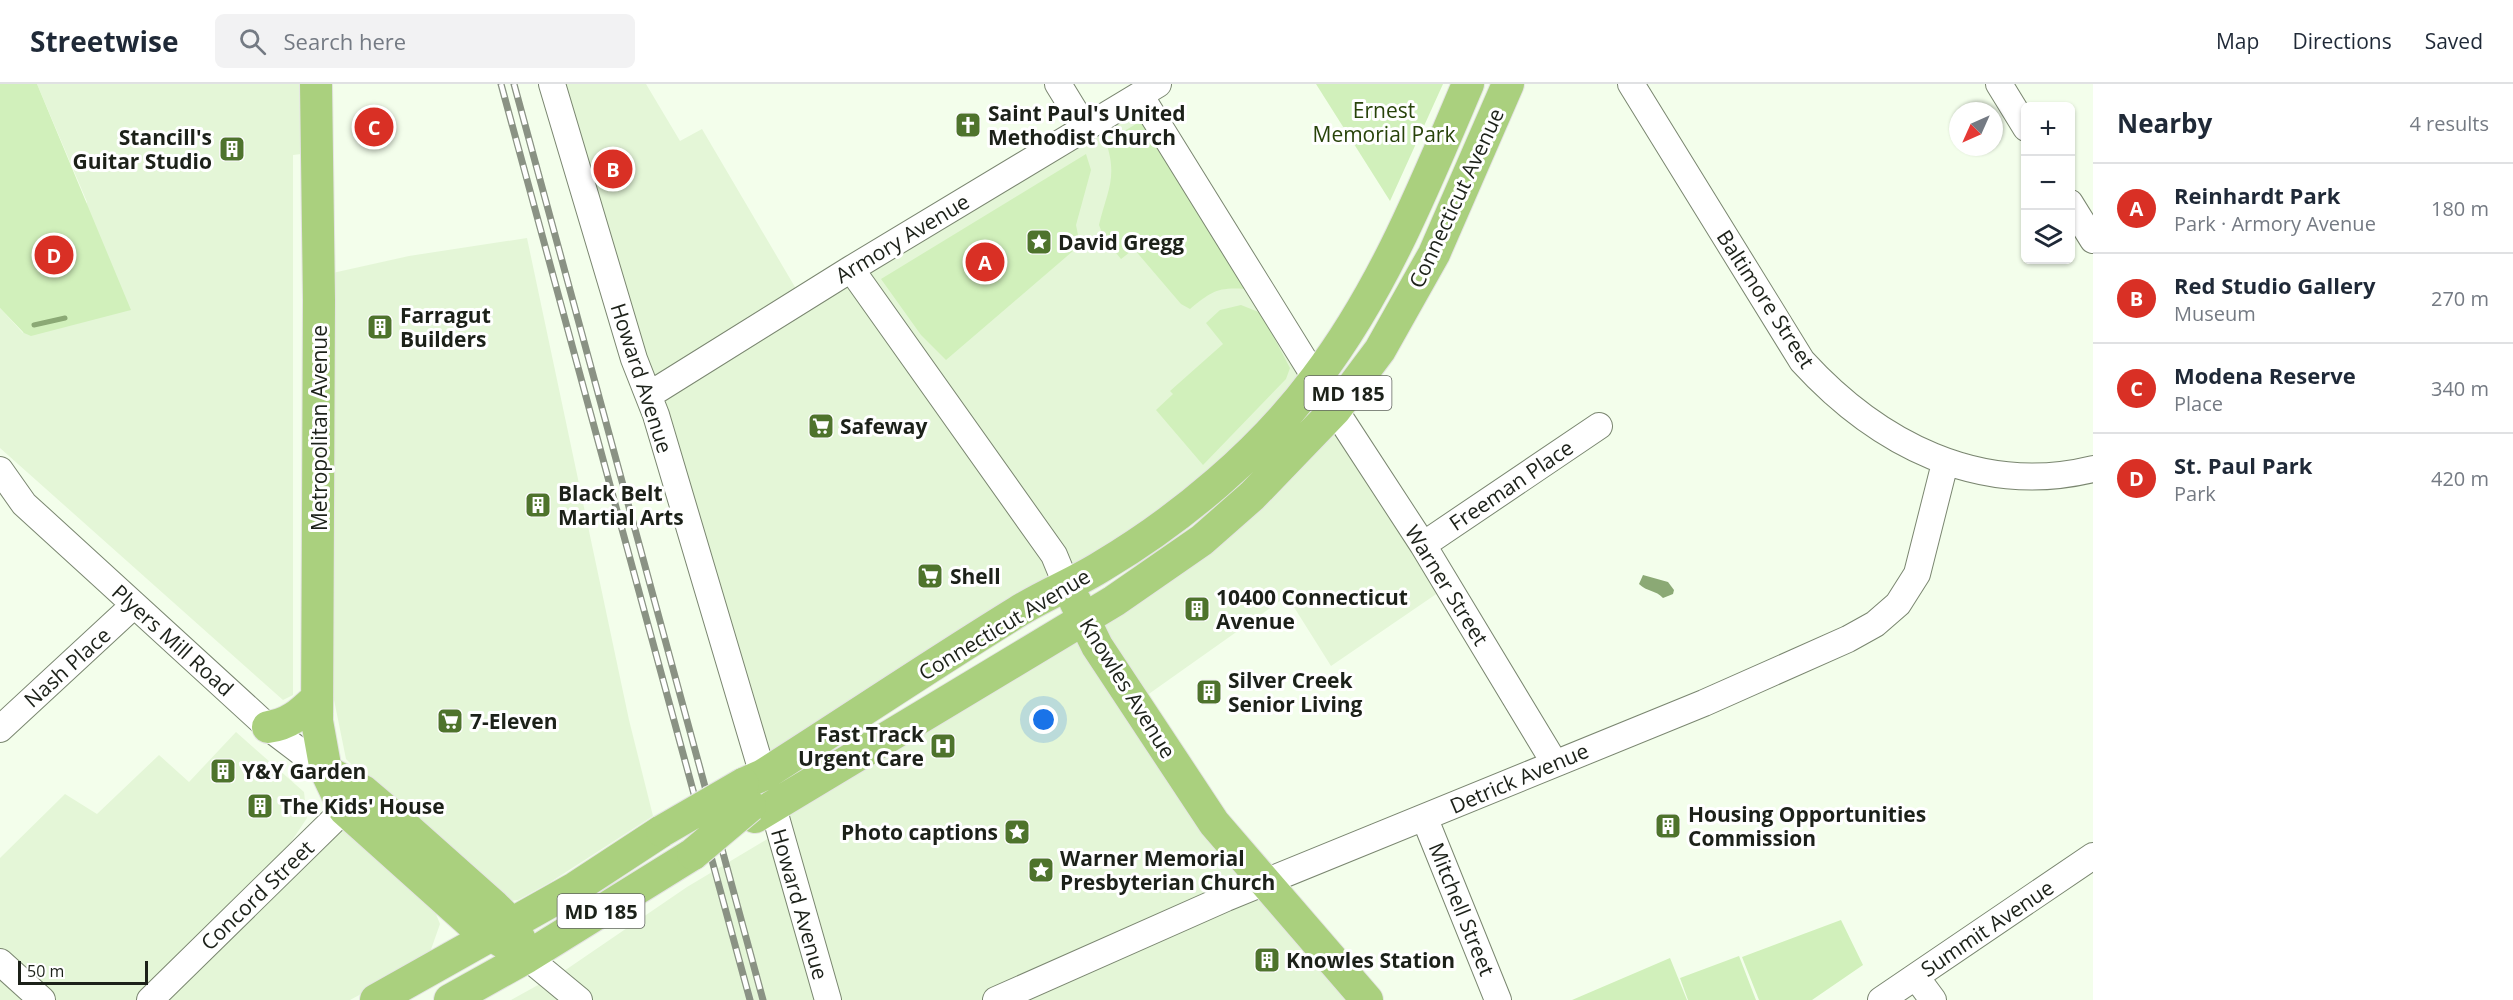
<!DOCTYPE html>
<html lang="en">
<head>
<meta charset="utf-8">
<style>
	:root { --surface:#fff; --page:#f2f2f3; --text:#1f2937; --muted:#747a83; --line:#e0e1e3; --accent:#d93025 }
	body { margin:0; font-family:"Open Sans",sans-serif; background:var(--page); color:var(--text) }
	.controls { position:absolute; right:18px; top:18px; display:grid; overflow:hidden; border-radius:9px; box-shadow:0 2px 4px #0004 }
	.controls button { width:54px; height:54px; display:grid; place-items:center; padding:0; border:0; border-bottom:2px solid var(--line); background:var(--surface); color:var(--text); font:30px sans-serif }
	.compass { position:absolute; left:1949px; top:18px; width:54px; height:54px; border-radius:50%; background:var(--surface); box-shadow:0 2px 4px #0004; rotate:225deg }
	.scale { position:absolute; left:18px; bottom:15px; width:130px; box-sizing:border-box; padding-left:6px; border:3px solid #1c2119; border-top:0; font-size:16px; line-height:21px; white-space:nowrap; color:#1c2119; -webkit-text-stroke:4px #fff; paint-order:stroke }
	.you { position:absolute; left:1044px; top:636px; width:21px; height:21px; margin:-15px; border:4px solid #fff; border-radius:50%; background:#1a73e8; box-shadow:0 0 0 9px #1a73e833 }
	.badge { display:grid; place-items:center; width:39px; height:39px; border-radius:50%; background:var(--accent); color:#fff; font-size:20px; font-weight:700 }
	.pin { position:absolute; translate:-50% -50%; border:3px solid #fff; box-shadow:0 2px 6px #0006 }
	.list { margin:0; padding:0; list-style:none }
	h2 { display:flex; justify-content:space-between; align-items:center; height:78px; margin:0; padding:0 24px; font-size:26px }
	h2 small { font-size:20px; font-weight:400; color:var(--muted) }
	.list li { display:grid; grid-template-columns:39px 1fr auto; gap:18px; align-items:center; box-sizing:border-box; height:90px; padding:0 24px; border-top:2px solid var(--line) }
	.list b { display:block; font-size:22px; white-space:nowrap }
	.list p { margin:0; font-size:20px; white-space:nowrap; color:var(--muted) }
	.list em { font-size:20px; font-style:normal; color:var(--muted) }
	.icon { flex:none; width:33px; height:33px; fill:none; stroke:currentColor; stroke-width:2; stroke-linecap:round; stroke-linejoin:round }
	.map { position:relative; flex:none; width:2093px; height:916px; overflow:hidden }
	header { display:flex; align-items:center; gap:36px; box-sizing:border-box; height:84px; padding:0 30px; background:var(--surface); border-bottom:2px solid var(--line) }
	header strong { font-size:28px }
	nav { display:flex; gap:33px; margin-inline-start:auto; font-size:21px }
	.search { width:420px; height:54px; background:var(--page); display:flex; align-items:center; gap:15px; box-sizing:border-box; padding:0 21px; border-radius:9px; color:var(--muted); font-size:22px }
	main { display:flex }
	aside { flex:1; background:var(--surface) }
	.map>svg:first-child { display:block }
	.built { fill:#e4f6d7 }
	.green { fill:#d1f0bb }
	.water { fill:#8ba975 }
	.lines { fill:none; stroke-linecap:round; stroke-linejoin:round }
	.stream { stroke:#8ba975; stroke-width:5 }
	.minor-casing { stroke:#7a8670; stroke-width:28 }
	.major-casing { stroke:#e4e4e3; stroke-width:34 }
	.minor { stroke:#fff; stroke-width:26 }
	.major { stroke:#aad07e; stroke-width:32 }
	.rail-casing { stroke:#8a9284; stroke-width:7 }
	.rail { stroke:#fff; stroke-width:4.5; stroke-dasharray:14; stroke-linecap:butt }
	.major-bridge-casing { stroke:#e4e4e3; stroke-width:34; stroke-linecap:butt }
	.major-bridge { stroke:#aad07e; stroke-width:32 }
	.labels { text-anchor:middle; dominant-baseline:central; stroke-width:6; stroke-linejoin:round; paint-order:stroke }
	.shield { fill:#fff; stroke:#60645e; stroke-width:1.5 }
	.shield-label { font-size:20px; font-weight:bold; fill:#1c2119 }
	.park-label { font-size:21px; fill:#28430a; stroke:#fff }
	.poi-label { font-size:21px; font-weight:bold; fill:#1c2119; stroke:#fff; text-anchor:start }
	.street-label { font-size:21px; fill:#1c2119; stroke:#fff }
</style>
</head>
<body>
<header>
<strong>Streetwise</strong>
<div class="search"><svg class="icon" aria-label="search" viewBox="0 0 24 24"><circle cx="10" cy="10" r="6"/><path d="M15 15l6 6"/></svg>Search here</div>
<nav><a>Map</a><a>Directions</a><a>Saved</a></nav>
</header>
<main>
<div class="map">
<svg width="2093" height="916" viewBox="0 0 2093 916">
	<rect width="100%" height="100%" fill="#f3feeb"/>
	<path class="built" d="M37 0H301V70L293 71V611L283 616 0 364V224L23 249 87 118Z
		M552 0H646L680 57 702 45 802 215 1140 11 1316 295 1230 388 763 691Z
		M527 154 629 636 653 732 549 799 518 816 510 817 419 746 346 675 329 591 328 190 409 172Z
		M1335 326 1448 502 1331 582 1287 512 1136 619 1367 916H511L567 885 687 803 779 748 773 723 1084 535Z
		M236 648 304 708 307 734 275 782 141 916H0V774L65 710 97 730 159 671 189 698Z
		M345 738 434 825 440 840 428 874 350 916H165Z"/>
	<path class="green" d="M0 0H37L131 226 31 252 24 249 0 224Z
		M1316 0H1443L1390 117Z
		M1141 37 1246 203 1245 205C1217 203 1211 208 1190 225L1181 220 1134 165 1121 175 1104 154 1099 141C1107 107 1118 94 1106 58Z
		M1086 70 1091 86 1076 141 1080 161 946 276 921 251 881 195Z
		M1241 221 1261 229 1290 284 1286 295 1203 381 1156 326 1173 310 1170 307 1223 260 1206 239 1220 226Z
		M1841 836 1863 881 1812 916H1759L1742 873Z
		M1739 872 1756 916H1688L1680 894Z
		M1670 874 1687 916H1572Z"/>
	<path class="water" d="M1643 491 1668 498 1674 506 1673 510 1663 514C1656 506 1647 508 1639 500Z"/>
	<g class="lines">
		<path class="stream" d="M34 241 65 234"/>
		<g class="minor-casing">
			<path id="minor" d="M552 0 634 275 656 331 763 691
				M1058 0 1085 44
				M1631 0 1802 277C1877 359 1979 413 2093 385
				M1999 0 2026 44
				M1140 11 1316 295
				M2070 119 2093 156
				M851 185 1054 471 1066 500
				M649 311 851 185 1158 0
				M1335 326 1423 461 1554 678
				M0 386 24 420 104 493 268 643 326 687
				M1423 461 1599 342
				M0 645 134 521
				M773 723 828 916
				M1425 735 1498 916
				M527 873 579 916
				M0 878 42 916
				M1916 893 1933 916
				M150 916 357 713
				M996 916 1226 814 1704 619 1848 555 1875 540 1898 520 1917 490 1945 379
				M1881 916 2093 772"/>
		</g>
		<g class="major-casing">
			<path id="major" d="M316 0 319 216 317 637 326 687 344 725 470 838 527 873
				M1075 517 1097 562 1214 739 1367 916
				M268 643C290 640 301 629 317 614
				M326 687 363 707 403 741 494 822 512 840 521 858
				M743 700 763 691C848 637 931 581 1017 528 1044 511 1075 499 1102 482 1181 435 1261 368 1316 294 1383 206 1425 101 1468 0
				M755 733 1114 517 1202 456 1252 412 1335 326 1380 266 1434 170 1508 0
				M376 916 575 804 662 747
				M450 916 527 873 693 770"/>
		</g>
		<use href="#minor" class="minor"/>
		<use href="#major" class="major"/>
		<g class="rail-casing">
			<path id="rail" d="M501 0 750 916
				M514 0 763 916"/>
		</g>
		<use href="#rail" class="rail"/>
		<g class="major-bridge-casing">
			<path id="major-bridge" d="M662 747 743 700
				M693 770 750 722"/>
		</g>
		<use href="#major-bridge" class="major-bridge"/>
	</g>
	<defs>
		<g id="church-square" transform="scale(1.35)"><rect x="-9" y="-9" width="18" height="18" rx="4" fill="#4e732c" stroke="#fff"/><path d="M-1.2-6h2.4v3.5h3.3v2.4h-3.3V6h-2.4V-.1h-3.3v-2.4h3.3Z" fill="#fff"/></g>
		<g id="building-square" transform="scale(1.35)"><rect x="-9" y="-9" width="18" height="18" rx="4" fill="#4e732c" stroke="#fff"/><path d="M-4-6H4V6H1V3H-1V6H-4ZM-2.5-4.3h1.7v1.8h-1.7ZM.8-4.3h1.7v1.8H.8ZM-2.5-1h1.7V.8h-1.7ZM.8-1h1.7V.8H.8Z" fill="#fff"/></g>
		<g id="sight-square" transform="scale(1.35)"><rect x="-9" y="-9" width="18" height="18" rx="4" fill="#4e732c" stroke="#fff"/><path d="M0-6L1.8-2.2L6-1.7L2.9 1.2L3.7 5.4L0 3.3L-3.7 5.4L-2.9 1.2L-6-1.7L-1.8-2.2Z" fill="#fff"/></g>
		<g id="supermarket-square" transform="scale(1.35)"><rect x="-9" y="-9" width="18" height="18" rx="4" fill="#4e732c" stroke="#fff"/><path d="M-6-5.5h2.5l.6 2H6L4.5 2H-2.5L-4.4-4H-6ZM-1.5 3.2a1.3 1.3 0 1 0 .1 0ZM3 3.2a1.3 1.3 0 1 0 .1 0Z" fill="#fff"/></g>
		<g id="hospital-square" transform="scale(1.35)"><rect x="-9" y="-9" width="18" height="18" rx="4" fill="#4e732c" stroke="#fff"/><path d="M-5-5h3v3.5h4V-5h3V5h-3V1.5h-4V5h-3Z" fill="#fff"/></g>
	</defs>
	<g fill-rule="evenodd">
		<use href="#church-square" x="968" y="41"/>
		<use href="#building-square" x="232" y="65"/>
		<use href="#sight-square" x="1039" y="158"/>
		<use href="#building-square" x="380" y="243"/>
		<use href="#supermarket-square" x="821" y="342"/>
		<use href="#building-square" x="538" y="421"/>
		<use href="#supermarket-square" x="930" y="492"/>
		<use href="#building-square" x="1197" y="525"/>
		<use href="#building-square" x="1209" y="608"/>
		<use href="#supermarket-square" x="450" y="637"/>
		<use href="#hospital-square" x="943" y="662"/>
		<use href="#building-square" x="223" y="687"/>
		<use href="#building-square" x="260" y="722"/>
		<use href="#building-square" x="1668" y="742"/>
		<use href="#sight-square" x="1017" y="748"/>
		<use href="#sight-square" x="1041" y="786"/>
		<use href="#building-square" x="1267" y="876"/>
	</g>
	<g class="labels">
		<g class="shield">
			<rect x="1304.5" y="292" width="87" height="34" rx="4.5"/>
			<rect x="557.5" y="810" width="87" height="34" rx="4.5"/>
		</g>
		<g class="shield-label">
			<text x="1348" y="309">MD 185</text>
			<text x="601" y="827">MD 185</text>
		</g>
		<g class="park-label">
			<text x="1384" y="26">Ernest<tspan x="1384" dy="24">Memorial Park</tspan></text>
		</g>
		<g class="poi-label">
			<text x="988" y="29">Saint Paul's United<tspan x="988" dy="24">Methodist Church</tspan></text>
			<text x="212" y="53" text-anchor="end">Stancill's<tspan x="212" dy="24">Guitar Studio</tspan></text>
			<text x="1058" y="158">David Gregg</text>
			<text x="400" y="231">Farragut<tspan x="400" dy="24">Builders</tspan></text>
			<text x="840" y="342">Safeway</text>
			<text x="558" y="409">Black Belt<tspan x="558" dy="24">Martial Arts</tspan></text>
			<text x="950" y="492">Shell</text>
			<text x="1216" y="513">10400 Connecticut<tspan x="1216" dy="24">Avenue</tspan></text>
			<text x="1228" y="596">Silver Creek<tspan x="1228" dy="24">Senior Living</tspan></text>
			<text x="470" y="637">7-Eleven</text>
			<text x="924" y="650" text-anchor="end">Fast Track<tspan x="924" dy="24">Urgent Care</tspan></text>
			<text x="242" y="687">Y&amp;Y Garden</text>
			<text x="280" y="722">The Kids' House</text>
			<text x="1688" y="730">Housing Opportunities<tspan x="1688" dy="24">Commission</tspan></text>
			<text x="998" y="748" text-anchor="end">Photo captions</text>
			<text x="1060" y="774">Warner Memorial<tspan x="1060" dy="24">Presbyterian Church</tspan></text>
			<text x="1286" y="876">Knowles Station</text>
		</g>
		<g class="street-label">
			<text transform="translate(1456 114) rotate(-65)">Connecticut Avenue</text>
			<text transform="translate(902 154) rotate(-31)">Armory Avenue</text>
			<text transform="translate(1766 215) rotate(57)">Baltimore Street</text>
			<text transform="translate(642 294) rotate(72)">Howard Avenue</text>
			<text transform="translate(319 344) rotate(-90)">Metropolitan Avenue</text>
			<text transform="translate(1511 401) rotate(-34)">Freeman Place</text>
			<text transform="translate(1447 501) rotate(58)">Warner Street</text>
			<text transform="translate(1004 540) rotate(-31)">Connecticut Avenue</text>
			<text transform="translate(173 556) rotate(42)">Plyers Mill Road</text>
			<text transform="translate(67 583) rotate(-42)">Nash Place</text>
			<text transform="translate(1128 604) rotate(58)">Knowles Avenue</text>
			<text transform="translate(1519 694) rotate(-23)">Detrick Avenue</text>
			<text transform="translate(257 811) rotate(-44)">Concord Street</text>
			<text transform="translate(800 820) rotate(74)">Howard Avenue</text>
			<text transform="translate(1462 825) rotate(68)">Mitchell Street</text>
			<text transform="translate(1987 844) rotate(-34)">Summit Avenue</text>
		</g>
	</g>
</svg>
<div class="controls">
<button>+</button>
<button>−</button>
<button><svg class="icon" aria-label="layers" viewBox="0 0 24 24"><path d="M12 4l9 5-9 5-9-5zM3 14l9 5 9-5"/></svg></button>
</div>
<svg class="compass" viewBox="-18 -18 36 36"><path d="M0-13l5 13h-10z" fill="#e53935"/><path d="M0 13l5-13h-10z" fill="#747a83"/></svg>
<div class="scale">50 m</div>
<div class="you"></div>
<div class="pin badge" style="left:985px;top:178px">A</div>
<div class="pin badge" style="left:613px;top:85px">B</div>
<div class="pin badge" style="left:374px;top:43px">C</div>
<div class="pin badge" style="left:54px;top:171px">D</div>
</div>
<aside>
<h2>Nearby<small>4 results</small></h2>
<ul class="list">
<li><span class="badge">A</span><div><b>Reinhardt Park</b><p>Park · Armory Avenue</p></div><em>180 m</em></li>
<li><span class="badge">B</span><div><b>Red Studio Gallery</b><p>Museum</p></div><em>270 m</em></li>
<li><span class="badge">C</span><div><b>Modena Reserve</b><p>Place</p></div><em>340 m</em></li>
<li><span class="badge">D</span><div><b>St. Paul Park</b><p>Park</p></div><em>420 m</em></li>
</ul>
</aside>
</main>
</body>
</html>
